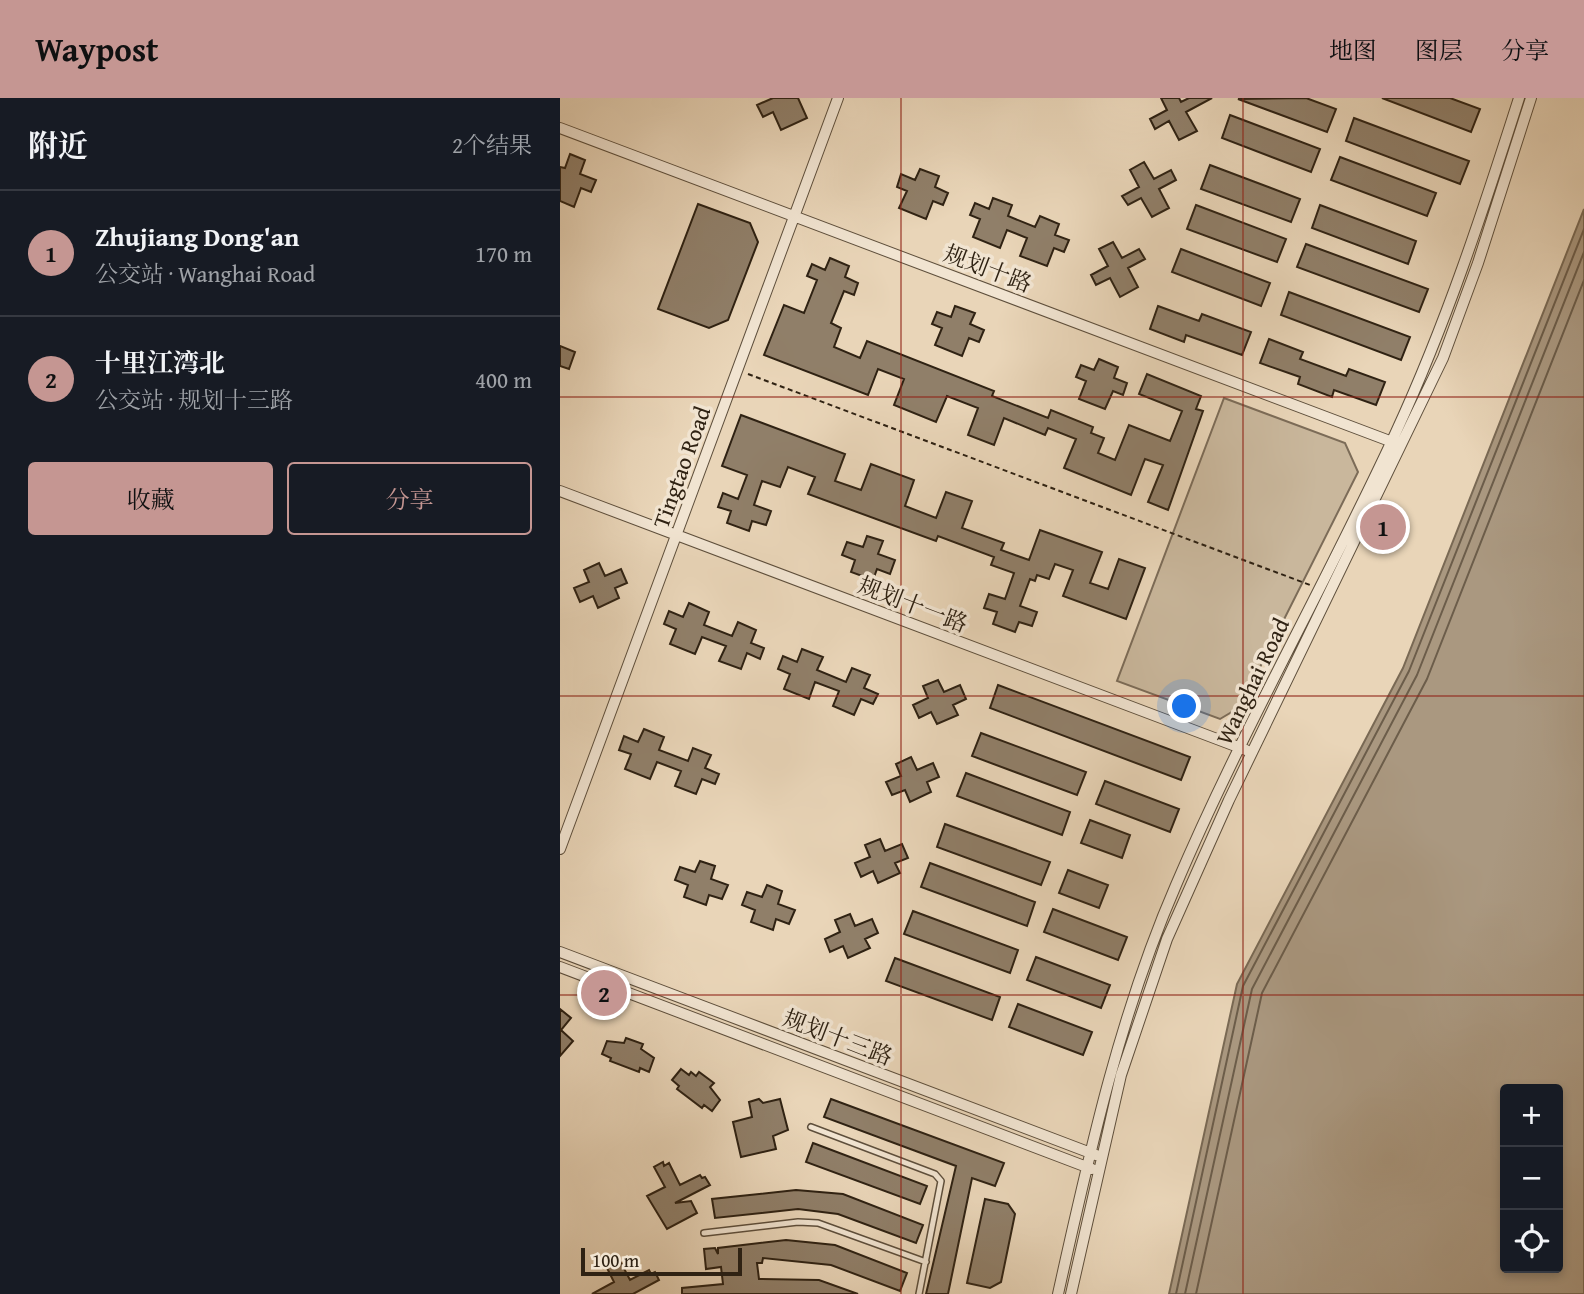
<!DOCTYPE html>
<html lang="zh">
<head>
<meta charset="utf-8">
<style>
	:root { --surface:#171b24; --page:#20242c; --text:#f1f3f6; --muted:#9ea1a6; --line:#363941; --accent:#c59692 }
	body { margin:0; font-family:"Gentium Book Plus","Noto Serif SC",serif; background:var(--page); color:var(--text) }
	.controls { position:absolute; right:21px; bottom:21px; display:grid; overflow:hidden; border-radius:7px; box-shadow:0 4px 10px #0003 }
	.controls button { width:63px; height:63px; display:grid; place-items:center; padding:0; border:0; border-bottom:2px solid var(--line); background:var(--surface); color:var(--text); font:35px sans-serif }
	.scale { position:absolute; left:21px; bottom:18px; width:161px; box-sizing:border-box; padding-left:7px; border:4px solid #2f2213; border-top:0; font-size:19px; line-height:24px; white-space:nowrap; color:#2f2213; -webkit-text-stroke:5px #f1e4d1; paint-order:stroke }
	.you { position:absolute; left:625px; top:609px; width:24px; height:24px; margin:-18px; border:5px solid #fff; border-radius:50%; background:#1a73e8; box-shadow:0 0 0 10px #1a73e833 }
	.badge { display:grid; place-items:center; width:46px; height:46px; border-radius:50%; background:var(--accent); color:#111; font-size:23px; font-weight:700 }
	.pin { position:absolute; translate:-50% -50%; border:4px solid #fff; box-shadow:0 2px 7px #0006 }
	.list { margin:0; padding:0; list-style:none }
	h2 { display:flex; justify-content:space-between; align-items:center; height:91px; margin:0; padding:0 28px; font-size:30px }
	h2 small { font-size:23px; font-weight:400; color:var(--muted) }
	.list li { display:grid; grid-template-columns:46px 1fr auto; gap:21px; align-items:center; box-sizing:border-box; height:126px; padding:0 28px; border-top:2px solid var(--line) }
	.list b { display:block; font-size:26px; white-space:nowrap }
	.list p { margin:0; font-size:23px; white-space:nowrap; color:var(--muted) }
	.list em { font-size:23px; font-style:normal; color:var(--muted) }
	.actions { display:flex; gap:14px; padding:21px 28px }
	.actions a { flex:1; padding:16px 0; border:2px solid var(--accent); border-radius:7px; text-align:center; font-size:24px; color:var(--accent) }
	.actions .main { background:var(--accent); color:#111 }
	.icon { flex:none; width:38px; height:38px; fill:none; stroke:currentColor; stroke-width:2; stroke-linecap:round; stroke-linejoin:round }
	.map { position:relative; flex:none; width:1024px; height:1196px; overflow:hidden }
	header { display:flex; align-items:center; gap:42px; box-sizing:border-box; height:98px; padding:0 35px; background:var(--accent); color:#111 }
	header strong { font-size:33px }
	nav { display:flex; gap:38px; margin-inline-start:auto; font-size:24px }
	main { display:flex }
	aside { flex:1; background:var(--surface) }
	.map>svg:first-child { display:block }
	.green { fill:#c9b79c; stroke:#7c6c58; stroke-width:2 }
	.water { fill:#aa9880; stroke:#796954; stroke-width:2; fill-rule:evenodd }
	.lines { fill:none; stroke-linecap:round; stroke-linejoin:round }
	.shore { stroke:#6c5d4a; stroke-width:2 }
	.building { fill:#907f69; stroke:#2f2213; stroke-width:2 }
	.lane-casing { stroke:#5e4f3c; stroke-width:8 }
	.street-casing { stroke:#5e4f3c; stroke-width:12 }
	.path { stroke:#2f2213; stroke-width:2; stroke-dasharray:5 3.5; stroke-linecap:butt }
	.lane { stroke:#f1e4d1; stroke-width:5 }
	.street { stroke:#f1e4d1; stroke-width:10 }
	.grid { fill:none; stroke:#8f2418; stroke-width:2; stroke-opacity:0.55 }
	.labels { text-anchor:middle; dominant-baseline:central; stroke-width:7; stroke-linejoin:round; paint-order:stroke }
	.street-label { font-size:23px; fill:#2f2213; stroke:#f1e4d1 }
</style>
</head>
<body>
<header>
<strong>Waypost</strong>
<nav><a>地图</a><a>图层</a><a>分享</a></nav>
</header>
<main>
<aside>
<h2>附近<small>2个结果</small></h2>
<ul class="list">
<li><span class="badge">1</span><div><b>Zhujiang Dong'an</b><p>公交站 · Wanghai Road</p></div><em>170 m</em></li>
<li><span class="badge">2</span><div><b>十里江湾北</b><p>公交站 · 规划十三路</p></div><em>400 m</em></li>
</ul>
<div class="actions"><a class="main">收藏</a><a>分享</a></div>
</aside>
<div class="map">
<svg width="1024" height="1196" viewBox="0 0 1024 1196">
	<rect width="100%" height="100%" fill="#e9d5b8"/>
	<filter id="stains"><feTurbulence type="fractalNoise" baseFrequency=".00286" numOctaves="4"/><feColorMatrix values="0 0 0 0 .2 0 0 0 0 .09 0 0 0 0 .02 0 0 0 .5 -.17"/></filter>
	<radialGradient id="worn" r=".72"><stop offset=".6" stop-color="#630" stop-opacity="0"/><stop offset="1" stop-color="#630" stop-opacity=".3"/></radialGradient>
	<path class="green" d="M664 300 785 345 798 374 680 609 660 621 557 583Z"/>
	<path class="water" d="M1024 111V1196H609L677 886 843 570ZM945 991H998V1170H945Z"/>
	<g class="lines">
		<path class="shore" d="M616 1196 683 888 849 573 1024 131
			M625 1196 692 891 857 577 1024 154
			M636 1196 702 895 867 581 1024 182"/>
	</g>
	<path class="building" d="M213 0H238L247 20 221 32 213 14 203 19 197 7Z
		M601 0H619L621 4 629 0H652L626 14 637 33 619 42 609 23 595 31 590 21 607 12Z
		M746 0 776 11 767 34 678 1Z
		M822 0H890L920 11 911 34Z
		M670 17 760 51 751 74 662 40Z
		M794 20 909 63 900 86 786 43Z
		M10 56 25 62 20 76 36 82 31 94 21 90 14 109 0 103V69L5 70Z
		M780 59 876 95 867 118 771 82Z
		M584 64 594 81 611 72 616 82 599 91 609 110 592 119 581 100 568 107 562 98 579 89 570 72Z
		M650 67 740 101 731 124 641 91Z
		M360 71 379 78 375 89 388 95 383 107 373 103 366 121 339 110 347 93 337 89 341 76 355 82Z
		M433 100 452 107 448 118 475 129 480 118 499 126 495 137 509 142 504 154 494 150 487 168 460 158 467 140 447 132 440 150 413 139 420 121 410 117 415 105 429 111Z
		M138 106 190 125 198 144 168 222 149 230 98 211Z
		M636 107 726 141 717 164 627 131Z
		M760 107 856 143 848 166 752 130Z
		M553 144 562 160 579 151 585 161 568 170 578 189 560 199 550 180 536 187 531 177 548 168 539 151Z
		M746 146 868 191 859 214 737 169Z
		M621 151 710 185 701 208 612 174Z
		M270 160 289 168 285 179 298 185 294 197 284 193 271 225 281 230 274 249 300 260 307 243 434 293 432 298 488 320 491 312 533 329 531 335 544 340 538 355 555 362 569 327 610 343 622 313 579 296 587 276 641 298 636 311 643 313 608 412 588 404 603 367 585 361 571 397 504 370 516 341 488 330 485 337 444 320 434 347 408 337 418 310 387 298 376 324 334 307 344 281 318 271 308 297 204 257 224 207 244 215 257 182 247 178 252 166 265 172Z
		M729 194 850 239 841 262 721 217Z
		M395 208 415 215 410 226 424 232 419 244 409 240 402 258 375 247 382 230 372 226 377 214 391 219Z
		M598 208 639 223 642 216 691 234 682 257 626 237 624 244 590 231Z
		M709 241 743 254 740 261 786 278 789 271 825 284 816 307 774 292 772 299 738 286 740 279 700 265Z
		M0 248 15 254 9 271 0 268Z
		M539 261 558 269 554 280 567 285 563 297 553 293 545 311 519 301 526 283 516 279 521 267 534 272Z
		M181 317 285 356 275 383 301 392 311 366 354 382 345 408 376 420 386 394 412 403 402 430 444 445 441 452 469 462 480 432 522 447 542 454 530 485 548 491 559 461 585 470 566 521 503 498 513 472 495 466 489 481 477 477 475 483 470 481 460 508 477 514 472 528 459 524 455 534 433 526 437 514 424 510 429 496 445 501 454 475 431 467 434 459 378 438 376 443 248 396 255 379 228 369 220 389 202 383 194 407 211 413 206 427 192 423 189 433 167 425 171 413 158 409 163 395 178 401 187 377 162 368Z
		M307 438 323 443 318 456 335 462 330 476 317 471 313 482 291 474 295 462 282 457 287 444 303 449Z
		M39 465 45 478 61 471 67 485 55 490 59 500 38 510 33 498 20 504 14 490 29 484 24 472Z
		M129 505 149 514 144 527 172 538 178 524 196 532 191 545 204 550 200 561 187 555 181 571 159 563 166 548 142 539 135 556 110 546 116 531 104 526 109 513 123 519Z
		M242 551 263 559 257 572 286 584 292 570 310 577 304 590 318 596 313 606 301 601 294 617 273 608 279 593 255 584 249 601 224 591 230 576 218 571 223 558 237 564Z
		M378 582 384 594 400 587 406 601 393 607 398 617 377 626 371 614 359 620 353 607 368 600 363 588Z
		M438 587 630 659 621 682 430 610Z
		M84 631 104 639 99 652 128 663 133 650 151 657 145 670 159 676 155 686 142 681 136 696 115 688 121 673 97 664 90 681 65 671 71 656 59 652 64 638 78 644Z
		M421 635 526 674 517 697 412 658Z
		M351 659 357 672 373 665 379 679 367 684 371 694 350 704 345 692 332 697 326 684 341 678 336 666Z
		M406 675 510 714 502 737 397 698Z
		M545 683 619 711 610 734 536 706Z
		M530 722 570 737 562 760 521 745Z
		M385 726 490 764 481 787 377 749Z
		M320 741 325 753 342 746 348 760 335 765 340 775 318 785 313 773 301 779 295 765 310 759 305 747Z
		M140 763 155 768 151 781 168 787 162 801 149 797 146 807 124 799 128 787 115 782 120 769 135 774Z
		M370 765 475 804 467 828 361 789Z
		M508 772 548 787 539 810 499 795Z
		M207 787 222 793 218 806 235 812 229 826 216 821 213 832 191 824 195 812 182 807 187 794 202 799Z
		M493 811 567 839 558 862 484 834Z
		M353 813 458 852 450 875 344 836Z
		M290 816 295 828 312 821 318 835 305 841 310 850 288 860 283 848 270 854 265 841 280 834 275 822Z
		M476 859 550 887 541 910 467 882Z
		M335 860 440 899 432 922 326 883Z
		M458 906 532 934 523 957 449 929Z
		M0 911 11 920 1 932 13 943 0 958Z
		M66 940 83 946 81 951 94 960 89 974 80 970 79 974 50 963 51 960 42 956 47 943 64 945Z
		M121 971 129 977 131 974 136 978 139 974 154 985 150 989 160 1002 152 1013 144 1007 142 1010 117 991 119 988 112 982Z
		M199 1001 203 1005 220 1001 228 1032 213 1038 216 1051 181 1059 173 1024 192 1019 189 1004Z
		M271 1001 444 1065 435 1088 412 1080 388 1196H366L396 1068 264 1019Z
		M253 1045 367 1088 360 1106 246 1064Z
		M103 1064 104 1068 109 1065 120 1087 140 1077 142 1080 145 1079 150 1087 115 1105 131 1103 137 1115 107 1131 87 1098 105 1089 94 1069Z
		M236 1092 283 1096 363 1127 356 1145 278 1116 238 1111 155 1120 152 1101Z
		M425 1101 448 1106 455 1116 441 1184 430 1190 407 1185Z
		M226 1142 275 1147 347 1175 340 1193 271 1167 203 1160 202 1165H197L199 1181 259 1182 298 1196H122V1190L163 1186 161 1169 146 1171 144 1151 155 1150 158 1156V1150Z
		M53 1160 54 1163 59 1161 70 1182 89 1172 91 1176 95 1174 99 1182 73 1196H32L54 1184 44 1164Z"/>
	<g class="lines">
		<g class="lane-casing">
			<path id="lane" d="M251 1029 375 1076 381 1083 359 1196
				M144 1135 238 1124 258 1125 366 1164"/>
		</g>
		<g class="street-casing">
			<path id="street" d="M0 30 835 345
				M0 393 686 652
				M0 751 278 0
				M0 854 536 1057
				M0 869 532 1071
				M498 1196C529 1057 559 918 616 787 682 632 766 486 836 334 886 226 923 113 959 0
				M511 1196 561 977 607 841 669 702 883 260 918 165 971 0"/>
		</g>
		<path class="path" d="M188 276 750 487"/>
		<use href="#lane" class="lane"/>
		<use href="#street" class="street"/>
	</g>
	<path class="grid" d="M341 0V1196M683 0V1196M0 299H1024M0 598H1024M0 897H1024"/>
	<g class="labels">
		<g class="street-label">
			<text transform="translate(428 170) rotate(21)">规划十路</text>
			<text transform="translate(121 369) rotate(-70)">Tingtao Road</text>
			<text transform="translate(353 506) rotate(21)">规划十一路</text>
			<text transform="translate(692 583) rotate(-64)">Wanghai Road</text>
			<text transform="translate(278 939) rotate(21)">规划十三路</text>
		</g>
	</g>
	<rect width="100%" height="100%" filter="url(#stains)"/>
	<rect width="100%" height="100%" fill="url(#worn)"/>
</svg>
<div class="controls">
<button>+</button>
<button>−</button>
<button><svg class="icon" aria-label="locate" viewBox="0 0 24 24"><circle cx="12" cy="12" r="6"/><path d="M12 2v4M12 18v4M2 12h4M18 12h4"/></svg></button>
</div>
<div class="scale">100 m</div>
<div class="you"></div>
<div class="pin badge" style="left:823px;top:429px">1</div>
<div class="pin badge" style="left:44px;top:895px">2</div>
</div>
</main>
</body>
</html>
